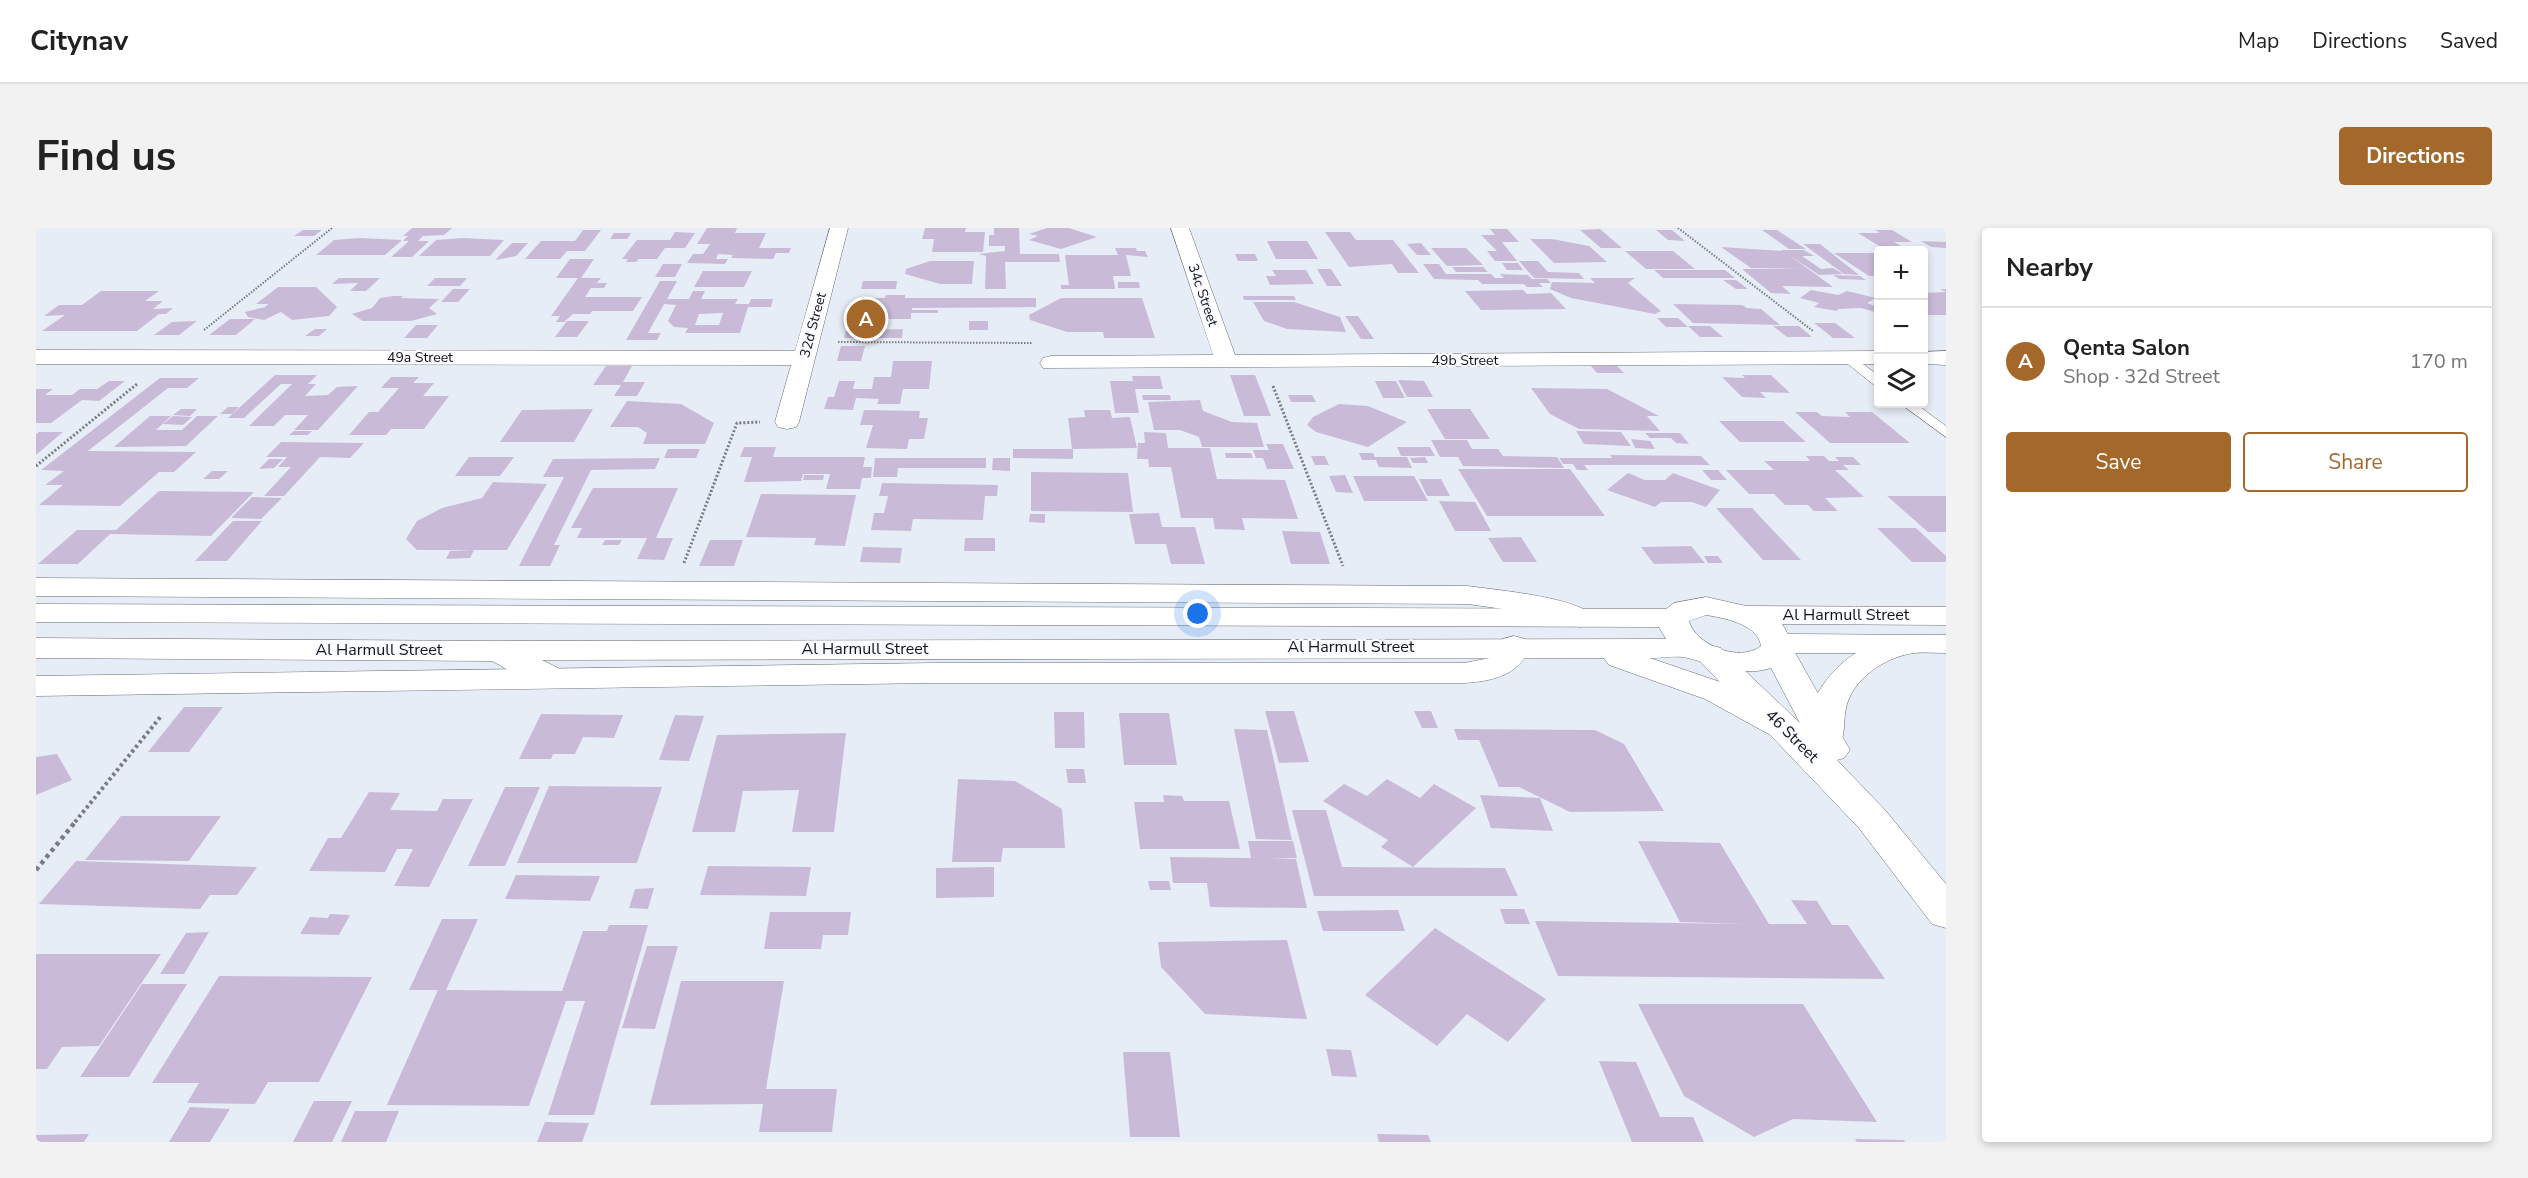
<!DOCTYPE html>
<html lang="en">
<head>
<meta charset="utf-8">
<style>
	:root { --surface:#fff; --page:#f2f2f2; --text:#222; --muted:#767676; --line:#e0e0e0; --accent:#a4692a }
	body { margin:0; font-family:"Nunito Sans",sans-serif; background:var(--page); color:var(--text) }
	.controls { position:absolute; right:18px; top:18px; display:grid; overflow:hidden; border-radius:6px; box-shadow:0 3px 9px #0003 }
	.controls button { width:54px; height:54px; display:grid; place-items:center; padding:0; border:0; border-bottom:2px solid var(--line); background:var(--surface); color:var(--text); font:30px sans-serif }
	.you { position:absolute; left:1162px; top:386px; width:21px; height:21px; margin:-15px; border:4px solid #fff; border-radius:50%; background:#1a73e8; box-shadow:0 0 0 9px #1a73e833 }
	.badge { display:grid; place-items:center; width:39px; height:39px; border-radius:50%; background:var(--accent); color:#fff; font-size:20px; font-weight:700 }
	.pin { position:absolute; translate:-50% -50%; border:3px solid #fff; box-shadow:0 2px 6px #0006 }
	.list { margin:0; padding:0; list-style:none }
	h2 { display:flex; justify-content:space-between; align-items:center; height:78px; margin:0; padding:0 24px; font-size:26px }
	h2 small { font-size:20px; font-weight:400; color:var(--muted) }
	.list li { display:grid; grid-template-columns:39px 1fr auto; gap:18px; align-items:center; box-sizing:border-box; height:108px; padding:0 24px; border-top:2px solid var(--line) }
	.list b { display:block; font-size:22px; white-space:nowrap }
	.list p { margin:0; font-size:20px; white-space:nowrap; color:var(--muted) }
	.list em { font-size:20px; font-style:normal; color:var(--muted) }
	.actions { display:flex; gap:12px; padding:18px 24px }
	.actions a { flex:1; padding:14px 0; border:2px solid var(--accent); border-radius:6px; text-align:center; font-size:21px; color:var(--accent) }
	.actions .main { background:var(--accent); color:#fff }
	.icon { flex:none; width:33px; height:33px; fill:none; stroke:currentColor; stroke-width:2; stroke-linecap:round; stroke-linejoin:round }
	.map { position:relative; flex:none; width:1910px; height:914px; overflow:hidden; border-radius:6px }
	header { display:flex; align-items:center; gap:36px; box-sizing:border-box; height:84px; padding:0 30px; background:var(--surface); border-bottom:2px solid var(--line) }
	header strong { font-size:28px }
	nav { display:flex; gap:33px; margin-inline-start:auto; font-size:21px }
	.intro { display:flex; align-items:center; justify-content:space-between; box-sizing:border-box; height:144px; padding:0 36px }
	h1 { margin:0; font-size:42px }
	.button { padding:15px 27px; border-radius:6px; background:var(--accent); color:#fff; font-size:21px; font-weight:700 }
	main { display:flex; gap:36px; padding:0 36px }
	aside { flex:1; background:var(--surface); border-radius:6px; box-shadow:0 3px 9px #0003 }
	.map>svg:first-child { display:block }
	.building { fill:#c9bbd8; fill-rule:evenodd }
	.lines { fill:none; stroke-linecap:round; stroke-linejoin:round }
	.service-casing { stroke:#666a72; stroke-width:1 }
	.minor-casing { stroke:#666a72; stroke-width:1 }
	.tertiary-casing { stroke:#666a72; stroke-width:1 }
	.path-far3 { stroke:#797d83; stroke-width:2; stroke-dasharray:1.5 1.5; stroke-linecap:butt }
	.path-far2 { stroke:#797d83; stroke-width:3; stroke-dasharray:2 2; stroke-linecap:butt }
	.path-far1 { stroke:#797d83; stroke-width:4; stroke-dasharray:3 3; stroke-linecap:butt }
	.path { stroke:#797d83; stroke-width:4.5; stroke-dasharray:4 4; stroke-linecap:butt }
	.service { fill:#fff; fill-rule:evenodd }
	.minor { fill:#fff; fill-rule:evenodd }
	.tertiary { fill:#fff; fill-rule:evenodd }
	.labels { text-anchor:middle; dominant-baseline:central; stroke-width:4.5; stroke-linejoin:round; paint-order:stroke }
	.far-street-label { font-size:14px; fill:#111316; stroke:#f8fafd }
	.street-label { font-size:16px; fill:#111316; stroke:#f8fafd }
</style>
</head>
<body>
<header>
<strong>Citynav</strong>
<nav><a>Map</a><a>Directions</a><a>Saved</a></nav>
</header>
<div class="intro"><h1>Find us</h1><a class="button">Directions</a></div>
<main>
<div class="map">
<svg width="1910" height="914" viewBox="0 0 1910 914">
	<rect width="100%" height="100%" fill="#e7edf6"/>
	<path class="building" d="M376 0H416L408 7 387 8 382 13H393L376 29H355L373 13H367L372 8H367Z
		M671 0H701L699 5H730L723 20H755L753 25H740L737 31 695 30 697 27 682 26 680 31H692L689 36 651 35 657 26H667L674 16H661Z
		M889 0H930L929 4H949L947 24H896L898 11H886Z
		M958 0H983L984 26H1023L1024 34H969L970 61H949L950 28 942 26 969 23V18H953V7H958Z
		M1011 0H1033L1061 9 1025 21 993 12 1002 8 993 6Z
		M1454 1H1471L1483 14H1466L1481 33H1459L1451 23H1461L1445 7H1459Z
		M1564 1 1586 20H1565L1544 2Z
		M267 2H286L278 8H258Z
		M547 2H565L549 23H531L524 31H489L505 13H539Z
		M1620 2H1636L1649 13 1632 12Z
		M1726 2H1741L1770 21H1753Z
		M1839 2H1856L1876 14H1858L1865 18H1843L1822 5H1844Z
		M639 4 659 5 649 20H629L621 31H603L600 34H590L592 31H586L601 12H634Z
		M1289 4H1314L1320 12H1357L1383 45H1362L1356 36 1313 39Z
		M578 5H595L591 11H574Z
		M324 10 366 12 349 27H280L298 12Z
		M427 10 468 12 454 28H383L400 12Z
		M1494 11H1516L1553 18 1571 34 1518 35Z
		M1231 13H1271L1282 31H1240Z
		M1885 13 1910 14V20L1895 19Z
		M476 15H492L480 28 459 32Z
		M1385 15 1395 27H1381L1371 16Z
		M1767 16H1784L1823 47 1808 46Z
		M1685 19 1747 23 1745 22H1768L1778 28H1766L1785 41 1797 40 1807 46 1783 47 1753 27 1797 59 1746 58 1755 66 1735 65 1706 41H1767L1715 40Z
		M1079 20H1100L1101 23H1109L1112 29 1090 27 1095 48H1077L1079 61H1025V57H1033L1029 27H1082Z
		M1395 20H1430L1447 37 1411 38Z
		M1589 23H1637L1659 41H1610Z
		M1798 25H1842V48H1833Z
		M1199 26H1219L1222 33H1202Z
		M534 31H558L545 50H520Z
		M894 33H938L936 56H904L869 46 870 41Z
		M1483 33H1502L1512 44 1543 45 1548 51 1498 50Z
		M1466 35H1482L1487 42H1471Z
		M627 36H646L639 49H619Z
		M1387 36H1403L1410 46H1455L1459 50H1468L1464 46 1492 47 1496 51H1511L1515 55H1503L1507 59H1491L1488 56H1446L1442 52 1398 51Z
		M1416 39H1447L1452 44H1420Z
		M1281 41H1295L1306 58H1291Z
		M1236 42H1270L1278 56 1234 57 1230 48H1240Z
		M1618 42H1689L1699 50H1627Z
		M667 43H716L708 59H658Z
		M1797 47 1824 48 1830 52 1803 51Z
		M303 50H344L330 63H314L322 55 296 56Z
		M399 50H431L424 58H391Z
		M542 50H565L561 55H571L568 60H555L549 69H606L597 83H556L554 86H537L528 94H520L524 88H515Z
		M1554 50H1599L1592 55 1625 83 1619 86 1535 70 1514 61 1516 54 1559 55Z
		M1687 52H1700L1712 61H1700Z
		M624 53H641L631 71H653L657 63H669L665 71H702L699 76H713L715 71H737L735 79H712L704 105H649L652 100 638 99 632 93 640 77 628 76 612 105H625L621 112H590ZM687 85 683 97H659L663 86Z
		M827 53H861L860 61H825Z
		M1082 54H1103L1104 60H1082Z
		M242 59H280L301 79 293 88 256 92 245 84 228 92 212 89 209 84 229 79 232 76H220Z
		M417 61H434L422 74H405Z
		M1904 61H1910V87H1888V65L1910 64Z
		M1487 62 1491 66 1515 65 1530 81 1445 82 1429 63Z
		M1775 62 1802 67 1811 63 1840 70 1831 75 1842 79V85L1825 80 1802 81 1801 83 1778 79 1783 75 1764 70Z
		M65 63H123L109 73H127L117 81 137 80 130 86H123L101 103H6L29 87 8 88 23 77H46Z
		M850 67H869V70H1000V79L876 80V82H902V85H875V91H834L838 70H849Z
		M357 68H367L365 70 403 71 393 80 401 86 375 93H327L316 86 336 80 344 70Z
		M1207 68H1258L1260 72H1208Z
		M1025 70H1106L1119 110H1068L1067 104H1031L994 92 993 87Z
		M1217 74H1258L1304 89 1310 104 1251 101 1228 93Z
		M1637 76 1706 77 1711 80 1725 81 1744 97 1657 95Z
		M1309 88H1322L1338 111H1325Z
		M1621 90H1642L1652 99H1630Z
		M194 91H219L200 107H173Z
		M161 93 143 107H118L136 94Z
		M531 93H553L541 109H519Z
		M933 93H952V102H933Z
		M1778 95H1799L1819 110H1797Z
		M380 97H402L391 110H368Z
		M1652 98H1674L1687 109H1664Z
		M1737 98H1763L1776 109H1751Z
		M279 101H291L283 108H269Z
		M867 101 866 110H831L833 102Z
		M810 103H825L823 110H808Z
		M805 118H829L825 133H801Z
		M857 133H896L893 161H867L864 176H841L843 171 820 170 817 182 788 181 792 169H798L803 153H819L817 161H836L838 149H855Z
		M1554 137H1580L1588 145H1561Z
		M570 138H596L587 154H609L601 168H578L585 157H557Z
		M239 147H281L272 156H280L269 168 292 167 301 159 322 158 282 202H258L272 187H249L238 198H213L256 156H245L208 190H192Z
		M1194 147H1219L1235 188H1208Z
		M1706 147H1735L1754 165 1724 164 1730 170 1706 169 1686 149 1709 150Z
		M1096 148H1124L1127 161H1099L1103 185H1079L1074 153H1097Z
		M355 149H383L377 155H398L387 168H413L388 201H355L350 207H313L333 184H342L363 160H345Z
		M124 150H163L151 160H132L52 223 160 224 138 244H123L84 278 3 277 27 257H9L28 243 5 242Z
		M1362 152 1388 153 1397 169H1371Z
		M73 153H89L63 173 46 172 15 195H0V161H17L9 167H36L44 161H61Z
		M1339 153H1360L1369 170H1347Z
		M1495 160 1571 161 1623 188H1611L1624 203 1543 201 1514 186Z
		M1106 167H1134L1135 172H1107Z
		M1252 167H1276L1280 174H1255Z
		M1164 172 1167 183 1196 194 1221 195 1228 219H1166L1163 209 1144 202H1118L1112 174Z
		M591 173 645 176 678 195 669 216H607L611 205 602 199H574Z
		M1303 176 1332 178 1371 194 1332 219 1280 204 1271 197 1277 189Z
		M192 179H203L196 186H184Z
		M145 181H161L154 188 137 187Z
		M557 181 538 214H464L486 182Z
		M1391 181H1434L1454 211H1409Z
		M828 182 884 183 883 190H892L888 211H873L871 221 830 220 837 197H824Z
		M1048 182H1074L1076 190 1094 189 1101 220 1036 221 1032 190 1049 189Z
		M1759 184H1781L1786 188 1814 189 1809 184H1836L1874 215H1794Z
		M114 188H135L120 202H146L161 188H182L150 218 78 219Z
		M137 188 156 189 147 197 127 196Z
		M1683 193H1747L1770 214H1704Z
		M258 203H276L272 207H253Z
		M1540 203 1585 204 1595 218 1548 216Z
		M3 204H27L0 227V206Z
		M1108 204 1130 205 1132 220H1174L1181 251 1249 252 1262 291 1206 290 1209 302 1179 301 1177 290H1145L1135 239H1113L1112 231H1101L1102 215H1109Z
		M1609 205H1644L1653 216 1640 215 1635 210H1614Z
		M1595 211 1614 213 1619 221 1599 220Z
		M1395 212H1431L1436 221H1462L1467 228 1521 229 1528 240 1427 238 1422 229H1404Z
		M245 214 328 215 314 230 284 229 248 268H228L255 239H242L251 229H230Z
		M1230 216H1247L1258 241H1231L1227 230H1220L1217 222H1233Z
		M708 219H740L737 229H829L827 239H836L835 250H826L824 261H790L794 246H767L765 253 708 254 716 229H704Z
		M1361 219H1394L1399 228H1365Z
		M632 221H664L660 230H628Z
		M977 221H1037V231L977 230Z
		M1189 225H1215L1217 230H1190Z
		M1323 225H1337L1339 229H1371L1376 240 1343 239 1340 232H1326Z
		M1574 227 1665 228 1674 237H1548L1552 242H1541L1537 236H1527L1523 230H1576Z
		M1275 228H1289L1293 237H1279Z
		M1770 228H1788L1793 233H1803L1799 229H1817L1825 237H1807L1813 242H1799L1828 269 1789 270 1802 283H1778L1772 277H1749L1738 266H1713L1690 242H1738L1728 233H1774Z
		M433 229H478L464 248H419Z
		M1389 229 1392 235H1377L1374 230Z
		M624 230 619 241 555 242 518 317H524L514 338H483L528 249H507L517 231Z
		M839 230H950V240H862L861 249H837Z
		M957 230H974V243L956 242Z
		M233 231H247L238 240 223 241Z
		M1422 241H1534L1569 288H1451Z
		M1666 242H1682L1691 252H1675Z
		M176 243H192L183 251H167Z
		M995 244 1092 245 1097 284 995 283Z
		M1592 245 1609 252H1629L1637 245 1684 262 1670 279 1656 274H1625L1619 279 1571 262Z
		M768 247H788L787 252H767Z
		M1309 247 1317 265 1300 264 1293 248Z
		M1317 248H1378L1392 273H1328Z
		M1383 251H1405L1414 268H1391Z
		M457 254 511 256 471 322H438L434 330 410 331 414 323 435 322H381L370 311 381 293 406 280 446 270Z
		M846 255 962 257 961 268H949L947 292 877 291 875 303 835 302 838 285H848L852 268H843Z
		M557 260H642L620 310H637L628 332 601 331 611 310H541L546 300H535Z
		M123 263 218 264 175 308 74 306 42 336H2L41 302H80Z
		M725 266 820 267 809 318 778 317 780 310 710 309Z
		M1851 268H1910V304H1892Z
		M216 269 246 270 225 291 195 290Z
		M1403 273 1439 274 1455 303H1419Z
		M1680 280H1716L1765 332H1727Z
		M1123 285 1126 299H1159L1169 336H1135L1130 316H1099L1093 286Z
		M994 286H1009V295L993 294Z
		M197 293H226L191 333H159Z
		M1841 300H1880L1910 328V334H1876Z
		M1246 303 1284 304 1294 336H1255Z
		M1485 309 1501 334H1467L1452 310Z
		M929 310H959V323H928Z
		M569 312H586L583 317H566Z
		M674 312H707L698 338H663Z
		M1655 318 1669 335 1618 336 1605 319Z
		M827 319 866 320 864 335 824 334Z
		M1668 328H1682L1687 335H1672Z
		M148 479H187L153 524H112Z
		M1229 483H1258L1273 534 1243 535Z
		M1378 483H1395L1402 500H1386Z
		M1018 484H1048L1049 520H1019Z
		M1083 485H1133L1141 537H1088Z
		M505 486 587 487 578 510 547 509 539 526H517L515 531H483Z
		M639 487 668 488 653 533 623 532Z
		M1198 501 1231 502 1256 612 1220 611Z
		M1418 501 1559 502 1588 516 1628 583 1534 584 1483 559H1463L1443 512H1422Z
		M810 505 798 604H756L763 562 707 563 699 604H656L681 507Z
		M21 526 36 552 0 567V529Z
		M1030 541H1048L1050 555H1032Z
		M922 551 979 553 1026 581 1029 620H967L965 634H916Z
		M1351 551 1384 570 1398 556 1440 580 1377 639 1345 619 1352 612 1287 573 1308 556 1331 568Z
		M513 558 626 559 601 635H481Z
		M469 559H504L469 638H432Z
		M333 564 364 565 354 582 401 583 407 571H437L393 659 358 658 377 621H361L349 644 273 643 292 610H305Z
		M1127 567 1146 568 1148 573H1193L1204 621H1104L1098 574H1128Z
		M1444 567 1504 570 1517 603 1455 600Z
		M1256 582H1290L1306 639 1469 640 1482 668H1278Z
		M85 588H185L153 633 49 632Z
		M1212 613H1257L1261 630H1234L1260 631 1271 680 1174 679 1171 655H1137L1134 629 1215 630Z
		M1602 613 1684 615 1733 696H1771L1755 672 1781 673 1796 697H1812L1849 751 1522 748 1499 693 1712 696 1644 694Z
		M40 633 221 639 201 667H174L164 681 3 676Z
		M672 638 775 639 770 668 664 667Z
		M958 639V669L900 670V640Z
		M480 647 564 648 554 673 469 671Z
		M1112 653H1133L1135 662H1114Z
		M618 660 612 681 593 680 599 661Z
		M1464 681H1488L1494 696H1469Z
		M1362 682 1369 703H1287L1281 683Z
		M734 684H815L812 707H787L785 721H728Z
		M294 686 314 687 303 707 264 706 274 689 292 690Z
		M406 691H442L410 762 526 763 547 703H571L573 697H612L558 887H512L549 773H530L493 878 351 877 402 762H373Z
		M1399 700 1510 771 1472 814 1431 786 1401 818 1329 767Z
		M173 704 148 746H124L150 705Z
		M1251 712 1271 791 1169 786 1125 739 1122 714Z
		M611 718H642L619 801 586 800Z
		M0 726H125L63 818 26 819 11 841H0Z
		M183 748 336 749 283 854H232L219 876 151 875 163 855H116Z
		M645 753H748L730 861H801L796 904H723L727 876 614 877Z
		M106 756H151L93 849H44Z
		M1602 776H1767L1841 894 1757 891 1718 909 1648 868Z
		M1290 821 1315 822 1321 849 1296 848Z
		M1087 824H1134L1144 909H1094Z
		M1563 833 1600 834 1624 889H1657L1668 914H1596Z
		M278 873H316L296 914H257Z
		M154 879 194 881 174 914H133Z
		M319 883H363L350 914H305Z
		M509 894 553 895 546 914H501Z
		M53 906 48 914H0V907Z
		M1341 906 1392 907 1395 914H1343Z
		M1819 911 1868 912 1869 914H1821Z"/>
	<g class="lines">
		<g class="service-casing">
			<path id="service" d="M1813 126 1842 147V157L1837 156 1808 133 1806 130Z
				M1865 176H1880L1910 198V209Z"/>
		</g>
		<g class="minor-casing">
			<path id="minor" d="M794 0H812L763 194 760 199 751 201 742 199 739 194 755 137 0 136V122L759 123Z
				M1135 0H1153L1199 127 1842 123V136L1007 140 1004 135 1007 130 1015 128 1177 127Z
				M1910 123V137L1888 136V124Z
				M0 350 1432 358C1458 362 1545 369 1559 390L1555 397 1544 399 1495 385 1432 376 0 368Z
				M1478 408 1489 411 1494 418C1484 448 1456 453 1428 455H898L0 468V448L898 435H1428L1454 430 1467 411Z
				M1741 411 1752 414 1757 421 1814 522 1808 530 1801 532 1849 582 1910 656V700L1896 696 1823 600 1658 427 1663 420 1674 417 1685 420 1764 495 1725 421 1730 414Z"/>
		</g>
		<g class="tertiary-casing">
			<path id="tertiary" d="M1670 369 1710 378 1910 379V397L1746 396 1752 406 1910 407V425C1899 425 1888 424 1878 425 1849 429 1816 451 1810 480 1807 494 1810 508 1802 520L1790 523 1778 520C1757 488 1793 441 1820 425H1754C1729 458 1684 438 1652 430 1641 427 1626 430 1614 430L1693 457 1762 493 1767 501 1762 509 1750 512 1738 509 1669 471 1573 437 1568 430 506 432 528 443 532 450 528 457C503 463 477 444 456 433L0 430V410L460 413 1630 411 1623 399 0 394V376L1630 381 1638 375ZM1670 387C1688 390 1722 396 1725 418 1704 435 1659 417 1653 393Z"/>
		</g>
		<path class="path-far3" d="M1642 0 1777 103
			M168 102 296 0
			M802 114 996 115"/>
		<path class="path-far2" d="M1237 158 1307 338
			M0 238 101 156
			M648 335 701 195 724 194"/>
		<path class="path-far1" d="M39 594 126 487"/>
		<path class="path" d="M0 642 40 593"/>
		<use href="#service" class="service"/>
		<use href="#minor" class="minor"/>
		<use href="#tertiary" class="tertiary"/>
	</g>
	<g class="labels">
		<g class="far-street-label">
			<text transform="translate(1167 67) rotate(71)">34c Street</text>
			<text transform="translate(777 97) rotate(-75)">32d Street</text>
			<text x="384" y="129">49a Street</text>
			<text x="1429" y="132">49b Street</text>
		</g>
		<g class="street-label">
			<text x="1810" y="387">Al Harmull Street</text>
			<text x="1315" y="419">Al Harmull Street</text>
			<text x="829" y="421">Al Harmull Street</text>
			<text x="343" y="422">Al Harmull Street</text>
			<text transform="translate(1756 508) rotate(45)">46 Street</text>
		</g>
	</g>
</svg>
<div class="controls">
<button>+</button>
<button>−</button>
<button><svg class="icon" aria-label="layers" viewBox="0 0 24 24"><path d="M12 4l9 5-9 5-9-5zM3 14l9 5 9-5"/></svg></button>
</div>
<div class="you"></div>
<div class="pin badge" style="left:830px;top:91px">A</div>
</div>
<aside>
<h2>Nearby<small></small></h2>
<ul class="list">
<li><span class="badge">A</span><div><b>Qenta Salon</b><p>Shop · 32d Street</p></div><em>170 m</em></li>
</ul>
<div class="actions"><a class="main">Save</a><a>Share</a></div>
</aside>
</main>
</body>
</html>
